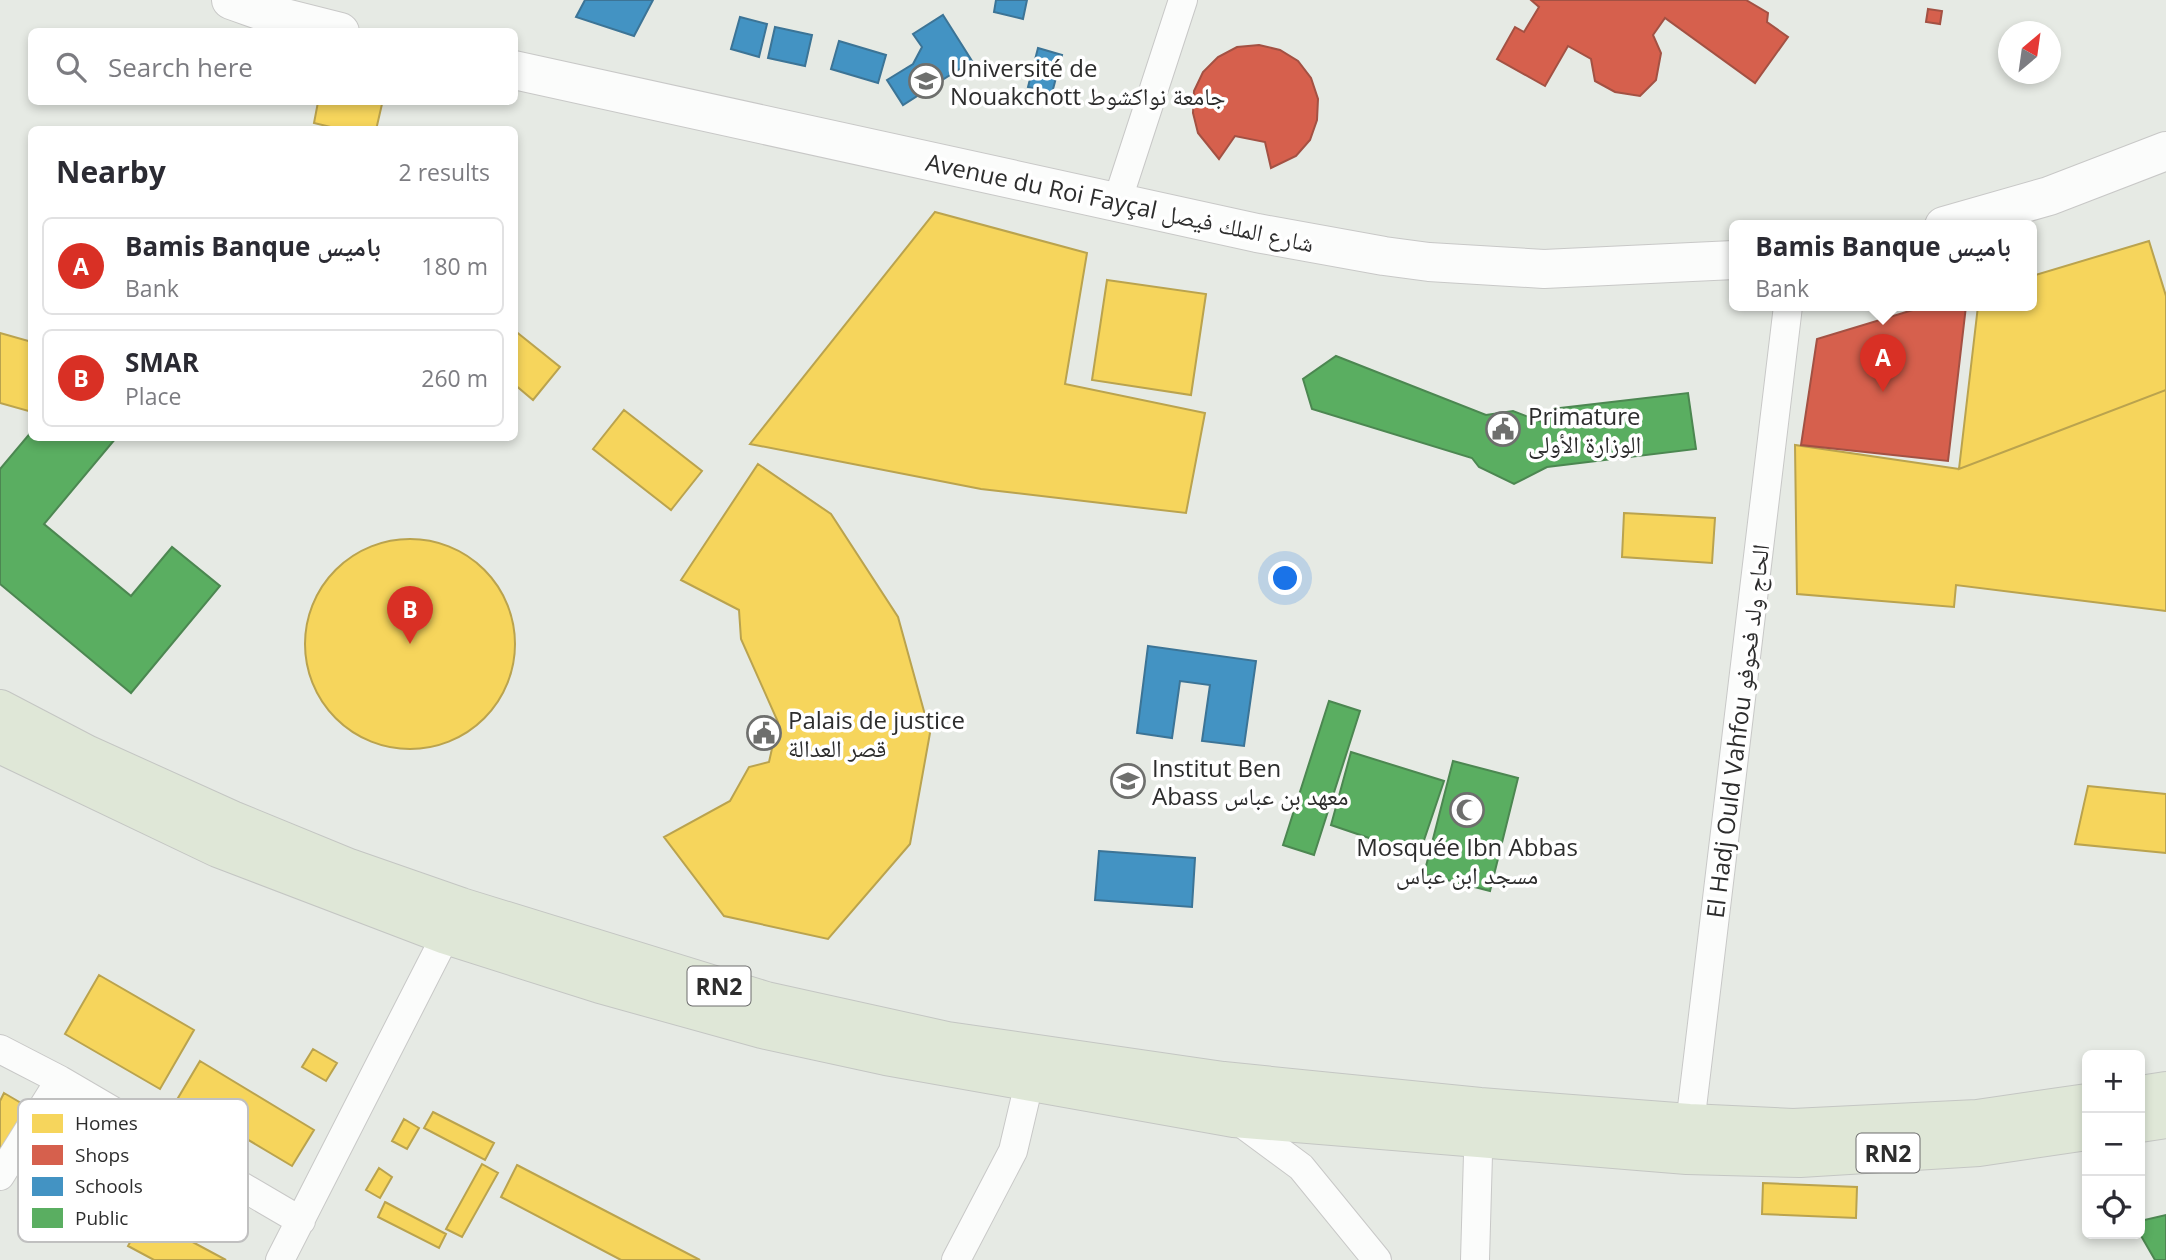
<!DOCTYPE html>
<html lang="en">
<head>
<meta charset="utf-8">
<style>
	:root { --surface:#fff; --page:#f7f7f7; --text:#2b2b33; --muted:#7c7c81; --line:#e1e1e2; --accent:#d93025 }
	body { margin:0; font-family:"Open Sans","Noto Naskh Arabic",sans-serif; background:var(--page); color:var(--text) }
	.controls { position:absolute; right:21px; bottom:21px; display:grid; overflow:hidden; border-radius:10px; box-shadow:0 4px 10px #0003 }
	.controls button { width:63px; height:63px; display:grid; place-items:center; padding:0; border:0; border-bottom:2px solid var(--line); background:var(--surface); color:var(--text); font:35px sans-serif }
	.compass { position:absolute; left:1998px; top:21px; width:63px; height:63px; border-radius:50%; background:var(--surface); box-shadow:0 4px 10px #0003; rotate:29deg }
	.you { position:absolute; left:1286px; top:579px; width:24px; height:24px; margin:-18px; border:5px solid #fff; border-radius:50%; background:#1a73e8; box-shadow:0 0 0 10px #1a73e833 }
	.badge { display:grid; place-items:center; width:46px; height:46px; border-radius:50%; background:var(--accent); color:#fff; font-size:23px; font-weight:700 }
	.pin { position:absolute; translate:-50% -58px; filter:drop-shadow(0 2px 4px #0008) }
	.pin::after { content:''; position:absolute; top:37px; width:24px; height:21px; background:inherit; clip-path:polygon(0 0,100% 0,50% 100%) }
	.popup { position:absolute; left:1729px; top:220px; width:308px; height:91px; box-sizing:border-box; display:grid; place-content:center; border-radius:10px; background:var(--surface); filter:drop-shadow(0 2px 5px #0005); font-size:23px; white-space:nowrap; color:var(--muted) }
	.popup b { font-size:26px; color:var(--text) }
	.popup::after { content:''; position:absolute; left:50%; top:100%; margin-left:-14px; border:14px solid transparent; border-top-color:var(--surface) }
	.list { margin:0; padding:0; list-style:none }
	h2 { display:flex; justify-content:space-between; align-items:center; height:91px; margin:0; padding:0 28px; font-size:30px }
	h2 small { font-size:23px; font-weight:400; color:var(--muted) }
	.list li { display:grid; grid-template-columns:46px 1fr auto; gap:21px; align-items:center; box-sizing:border-box; height:98px; margin:0 14px 14px; padding:0 14px; border:2px solid var(--line); border-radius:10px }
	.list b { display:block; font-size:26px; white-space:nowrap }
	.list p { margin:0; font-size:23px; white-space:nowrap; color:var(--muted) }
	.list em { font-size:23px; font-style:normal; color:var(--muted) }
	.icon { flex:none; width:38px; height:38px; fill:none; stroke:currentColor; stroke-width:2; stroke-linecap:round; stroke-linejoin:round }
	.map { position:relative; flex:none; width:2166px; height:1260px; overflow:hidden }
	.search { position:absolute; background:var(--surface); box-shadow:0 4px 10px #0003; left:28px; top:28px; width:490px; height:77px; display:flex; align-items:center; gap:18px; box-sizing:border-box; padding:0 24px; border-radius:10px; color:var(--muted); font-size:26px }
	.panel { position:absolute; background:var(--surface); box-shadow:0 4px 10px #0003; left:28px; top:126px; width:490px; height:315px; border-radius:10px }
	.map>svg:first-child { display:block }
	.homes { fill:#f6d55c; stroke:#baa34e; stroke-width:2 }
	.shops { fill:#d6604d; stroke:#a35143; stroke-width:2 }
	.schools { fill:#4393c3; stroke:#3c7496; stroke-width:2 }
	.public { fill:#5aae61; stroke:#4c8751; stroke-width:2 }
	.lines { fill:none; stroke-linecap:round; stroke-linejoin:round }
	.street-casing { stroke:#c8c8c7; stroke-width:30 }
	.secondary-casing { stroke:#c8c8c7; stroke-width:40 }
	.highway-casing { stroke:#c4c6c3; stroke-width:40 }
	.street { stroke:#fbfcfb; stroke-width:28 }
	.secondary { stroke:#fbfcfb; stroke-width:38 }
	.highway { stroke:#dfe7d7; stroke-width:38 }
	.labels { text-anchor:middle; dominant-baseline:central; stroke-width:7; stroke-linejoin:round; paint-order:stroke }
	.shield { fill:#fff; stroke:#6c6c6c; stroke-width:2 }
	.shield-label { font-size:23px; font-weight:bold; fill:#2d2d2d }
	.poi-label { font-size:24px; fill:#2d2d2d; stroke:#fff; text-anchor:start }
	.street-label { font-size:24px; fill:#2d2d2d; stroke:#fff }
	.key { fill:#fff; stroke:#c0c0c0; stroke-width:2 }
	.key-label { font-size:19px; fill:#2d2d2d }
</style>
</head>
<body>
<div class="map">
<svg width="2166" height="1260" viewBox="0 0 2166 1260">
	<rect width="100%" height="100%" fill="#e6eae4"/>
	<path class="homes" d="M318 102 382 104 376 130H343L314 123Z
		M935 212 1087 253 1065 384 1205 413 1186 513 981 489 750 444Z
		M2149 241 2166 296V390L1959 469 1978 306H2032V276Z
		M1107 280 1206 294 1191 395 1092 380Z
		M514 330 560 367 533 400 514 384Z
		M0 333 32 342V412L0 403Z
		M2166 390V611L1956 585 1954 607 1797 594 1795 445 1959 469Z
		M624 410 702 471 671 510 593 449Z
		M758 464 831 514 898 617 930 733 910 844 828 939 724 916 664 837 730 801 749 767 769 762 778 722 741 639 739 610 681 580Z
		M1624 513 1715 518 1712 563 1622 557Z
		M305 644a105 105 0 1 1 210 0a105 105 0 1 1-210 0Z
		M2088 786 2166 794V853L2075 844Z
		M99 975 194 1030 160 1089 65 1034Z
		M313 1049 337 1063 326 1081 302 1067Z
		M200 1061 314 1130 292 1166 178 1098Z
		M4 1093 33 1110 0 1167V1101Z
		M433 1112 494 1143 485 1160 424 1128Z
		M404 1119 419 1128 407 1149 392 1141Z
		M82 1158 93 1164 87 1175 77 1169Z
		M482 1164 498 1173 462 1237 446 1229Z
		M517 1165 700 1260H621L501 1197Z
		M379 1168 392 1177 380 1198 366 1190Z
		M57 1170 106 1196 82 1241 33 1214Z
		M1763 1183 1857 1187 1856 1218 1762 1214Z
		M385 1202 446 1234 439 1248 378 1217Z
		M144 1216 226 1260H154L128 1246Z"/>
	<path class="shops" d="M1531 0H1746L1768 13 1767 22 1788 37 1755 83 1665 18 1653 35 1661 53 1656 80 1640 96 1615 92 1595 81 1591 59 1568 46 1545 86 1497 59 1515 27 1524 32 1539 7Z
		M1928 9 1942 11 1940 24 1926 22Z
		M1259 45 1280 50 1298 61 1311 78 1318 99 1317 120 1310 140 1296 156 1271 168 1265 142 1235 136 1219 159 1198 133 1193 113 1194 91 1203 72 1218 57 1237 47Z
		M1926 306H1966L1948 461 1801 445 1817 339Z"/>
	<path class="schools" d="M585 0H653L634 36 576 17Z
		M996 0H1027L1023 19 994 12Z
		M943 15 972 61 903 105 887 80 913 64 922 47 913 34Z
		M740 17 767 24 759 57 731 49Z
		M775 27 812 35 805 66 768 58Z
		M839 41 886 55 878 83 831 69Z
		M1038 48 1062 55 1052 93 1028 87Z
		M1148 646 1256 661 1244 746 1202 741 1210 685 1180 681 1172 738 1137 733Z
		M1099 851 1195 858 1192 907 1095 900Z"/>
	<path class="public" d="M1336 356 1486 415 1513 411 1547 424 1552 409 1688 393 1696 449 1547 467 1514 484 1479 467 1472 458 1312 409 1303 379Z
		M32 431V438H116L44 524 131 596 172 547 220 586 131 693 0 584V469Z
		M1329 701 1360 711 1314 855 1283 845Z
		M1351 752 1444 781 1419 855 1331 825Z
		M1453 761 1518 778 1490 891 1424 874Z
		M2166 1215V1260H2155L2140 1234V1221Z"/>
	<g class="lines">
		<g class="street-casing">
			<path id="street" d="M1117 202 1183 0
				M0 1049 60 1080 301 1221
				M1236 1119 1301 1167 1377 1260
				M1688 1141 1788 306
				M0 1176 60 1080
				M280 1260 446 935
				M956 1260 1013 1151 1034 1062
				M1475 1260 1479 1119"/>
		</g>
		<g class="secondary-casing">
			<path id="secondary" d="M231 0 273 15 340 32
				M514 70 1257 233 1384 256 1429 262 1544 269 1734 260
				M1944 226 2049 196 2166 151"/>
		</g>
		<g class="highway-casing">
			<path id="highway" d="M0 709 86 754 232 820 349 868 461 907 766 1001 947 1041 1223 1081 1480 1107 1689 1123 1793 1128 1977 1119 2087 1103
				M0 744 218 848 446 935 600 984 762 1029 886 1056 1234 1118 1687 1155 1800 1158 1979 1147 2087 1131
				M2140 1095 2166 1091
				M2140 1123 2166 1119"/>
		</g>
		<use href="#street" class="street"/>
		<use href="#secondary" class="secondary"/>
		<use href="#highway" class="highway"/>
	</g>
	<defs>
		<g id="university-ring" transform="scale(1.75)"><circle r="9.5" fill="#fff" stroke="#6e6f6d" stroke-width="1.5"/><path d="M0-5L7-2L0 1L-7-2ZM-4 1L0 2.5L4 1V4Q0 6-4 4Z" fill="#6e6f6d"/></g>
		<g id="civic-ring" transform="scale(1.75)"><circle r="9.5" fill="#fff" stroke="#6e6f6d" stroke-width="1.5"/><path d="M-.6-6.5H3V-4.5H.6V-3L4-1V1h2V6H-6V1h2V-1L-.6-3ZM-1.2 2.5V6h2.4V2.5Z" fill="#6e6f6d"/></g>
		<g id="mosque-ring" transform="scale(1.75)"><circle r="9.5" fill="#fff" stroke="#6e6f6d" stroke-width="1.5"/><path d="M3.5-4.9A6 6 0 1 0 3.5 4.9A5 5 0 1 1 3.5-4.9Z" fill="#6e6f6d"/></g>
	</defs>
	<g fill-rule="evenodd">
		<use href="#university-ring" x="926" y="81"/>
		<use href="#civic-ring" x="1503" y="429"/>
		<use href="#civic-ring" x="764" y="733"/>
		<use href="#university-ring" x="1128" y="781"/>
		<use href="#mosque-ring" x="1467" y="810"/>
	</g>
	<g class="labels">
		<g class="shield">
			<rect x="687.5" y="966.5" width="63" height="39" rx="5"/>
			<rect x="1856.5" y="1133.5" width="63" height="39" rx="5"/>
		</g>
		<g class="shield-label">
			<text x="719" y="986">RN2</text>
			<text x="1888" y="1153">RN2</text>
		</g>
		<g class="poi-label">
			<text x="950" y="67">Université de<tspan x="950" dy="28">Nouakchott جامعة نواكشوط</tspan></text>
			<text x="1528" y="415">Primature<tspan x="1528" dy="28">الوزارة الأولى</tspan></text>
			<text x="788" y="719">Palais de justice<tspan x="788" dy="28">قصر العدالة</tspan></text>
			<text x="1152" y="767">Institut Ben<tspan x="1152" dy="28">Abass معهد بن عباس</tspan></text>
			<text x="1467" y="846" text-anchor="middle">Mosquée Ibn Abbas<tspan x="1467" dy="28">مسجد ابن عباس</tspan></text>
		</g>
		<g class="street-label">
			<text transform="translate(1120 202) rotate(12)">Avenue du Roi Fayçal شارع الملك فيصل</text>
			<text transform="translate(1737 731) rotate(-83)">El Hadj Ould Vahfou الحاج ولد فحوفو</text>
		</g>
	</g>
	<rect x="18" y="1099" width="230" height="143" rx="10" class="key"/>
	<rect x="32" y="1114" width="31" height="19" fill="#f6d55c"/>
	<rect x="32" y="1145" width="31" height="20" fill="#d6604d"/>
	<rect x="32" y="1177" width="31" height="19" fill="#4393c3"/>
	<rect x="32" y="1208" width="31" height="20" fill="#5aae61"/>
	<g class="key-label">
		<text x="75" y="1130">Homes</text>
		<text x="75" y="1162">Shops</text>
		<text x="75" y="1193">Schools</text>
		<text x="75" y="1225">Public</text>
	</g>
</svg>
<div class="controls">
<button>+</button>
<button>−</button>
<button><svg class="icon" aria-label="locate" viewBox="0 0 24 24"><circle cx="12" cy="12" r="6"/><path d="M12 2v4M12 18v4M2 12h4M18 12h4"/></svg></button>
</div>
<svg class="compass" viewBox="-18 -18 36 36"><path d="M0-13l5 13h-10z" fill="#e53935"/><path d="M0 13l5-13h-10z" fill="#7c7c81"/></svg>
<div class="you"></div>
<div class="pin badge" style="left:1883px;top:392px">A</div>
<div class="popup"><b>Bamis Banque باميس</b>Bank</div>
<div class="pin badge" style="left:410px;top:644px">B</div>
<div class="search"><svg class="icon" aria-label="search" viewBox="0 0 24 24"><circle cx="10" cy="10" r="6"/><path d="M15 15l6 6"/></svg>Search here</div>
<section class="panel">
<h2>Nearby<small>2 results</small></h2>
<ul class="list">
<li><span class="badge">A</span><div><b>Bamis Banque باميس</b><p>Bank</p></div><em>180 m</em></li>
<li><span class="badge">B</span><div><b>SMAR</b><p>Place</p></div><em>260 m</em></li>
</ul>
</section>
</div>
</body>
</html>
